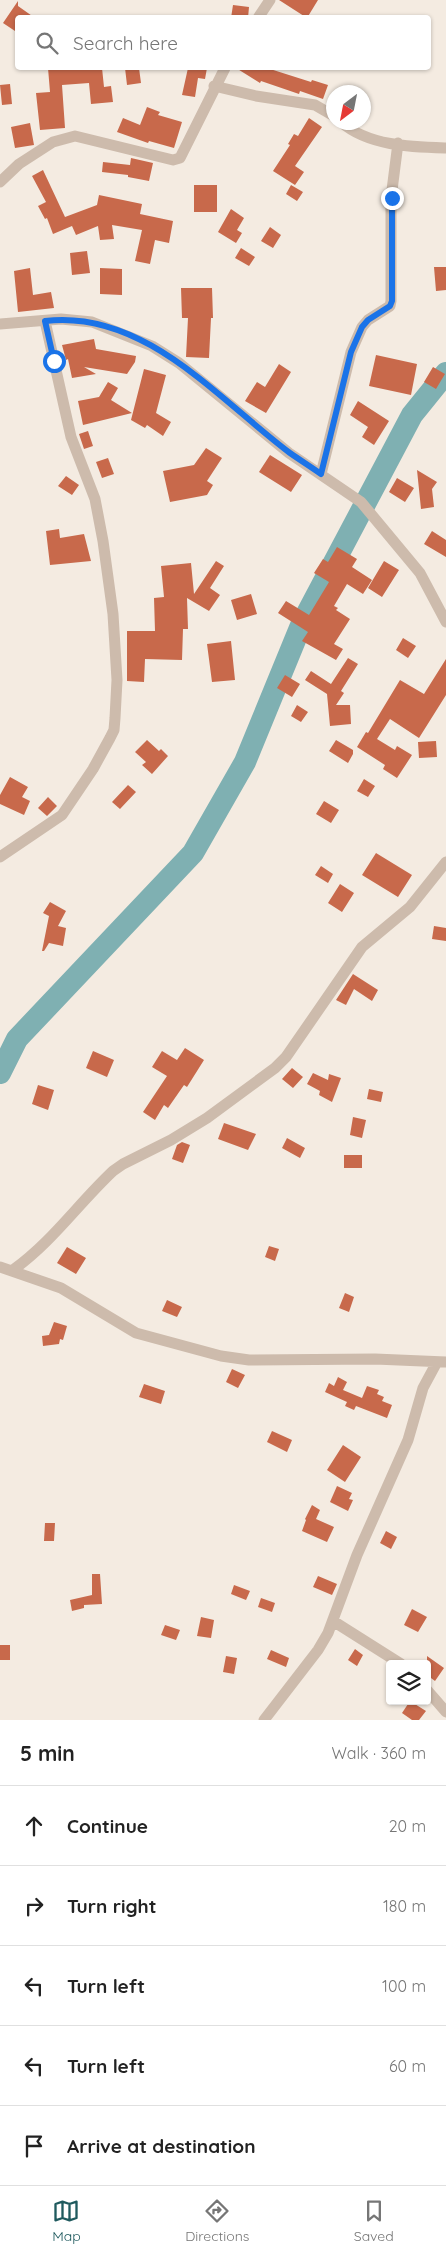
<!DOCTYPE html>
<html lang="en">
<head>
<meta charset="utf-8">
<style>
	:root { --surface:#fff; --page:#f6f6f6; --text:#222; --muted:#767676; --line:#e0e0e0; --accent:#1f5a5e }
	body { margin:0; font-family:Quicksand,sans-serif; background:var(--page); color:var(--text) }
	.controls { position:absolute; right:15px; bottom:15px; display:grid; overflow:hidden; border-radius:5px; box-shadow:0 1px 4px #0004 }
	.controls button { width:45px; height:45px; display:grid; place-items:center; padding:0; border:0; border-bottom:1px solid var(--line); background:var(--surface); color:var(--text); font:25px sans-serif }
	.compass { position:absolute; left:326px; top:85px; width:45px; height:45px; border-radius:50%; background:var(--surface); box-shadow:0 1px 4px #0004; rotate:212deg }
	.stop { position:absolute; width:15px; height:15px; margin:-11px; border:4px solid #1a73e8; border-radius:50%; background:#fff }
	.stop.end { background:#1a73e8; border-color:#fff; box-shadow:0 1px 5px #0008 }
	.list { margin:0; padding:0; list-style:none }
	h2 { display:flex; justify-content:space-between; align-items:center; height:65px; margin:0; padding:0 20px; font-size:21px }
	h2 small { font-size:16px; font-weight:400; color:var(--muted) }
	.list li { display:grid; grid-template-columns:32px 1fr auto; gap:15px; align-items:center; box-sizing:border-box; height:80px; padding:0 20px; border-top:1px solid var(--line) }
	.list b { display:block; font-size:19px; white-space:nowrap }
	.list em { font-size:16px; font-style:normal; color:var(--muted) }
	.icon { flex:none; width:28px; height:28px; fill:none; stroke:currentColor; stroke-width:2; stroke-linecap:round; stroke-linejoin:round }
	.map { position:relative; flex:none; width:446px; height:1720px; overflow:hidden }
	.search { position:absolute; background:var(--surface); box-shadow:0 1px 4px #0004; left:15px; right:15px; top:15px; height:55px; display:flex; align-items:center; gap:12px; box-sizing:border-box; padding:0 18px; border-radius:5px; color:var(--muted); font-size:19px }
	.sheet { height:465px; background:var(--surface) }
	nav { display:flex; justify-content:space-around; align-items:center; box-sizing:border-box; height:70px; border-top:1px solid var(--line); background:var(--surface); font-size:14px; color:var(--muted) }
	nav a { display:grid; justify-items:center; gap:2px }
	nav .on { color:var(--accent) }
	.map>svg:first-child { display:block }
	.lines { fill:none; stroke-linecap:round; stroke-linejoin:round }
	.river { stroke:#7fb0b2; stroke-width:22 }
	.building { fill:#c8694b }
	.street { stroke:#cdbbac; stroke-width:11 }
	.route { stroke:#1a73e8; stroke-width:6 }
</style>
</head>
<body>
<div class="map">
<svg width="446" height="1720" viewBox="0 0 446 1720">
	<rect width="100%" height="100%" fill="#f4ebe1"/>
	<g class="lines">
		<path class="river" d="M0 1073 17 1039 193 853 245 762 302 623 412 415 446 373"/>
	</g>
	<path class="building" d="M279 0H318L307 18Z
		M18 1V6L35 18H18V33L3 23Z
		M233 5 249 7 248 18H231Z
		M48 68H102L104 87 111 86 113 102 91 104 89 83 62 85 65 128 40 130 36 93 50 92Z
		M125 68H139L141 83 127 85Z
		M188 68H207L205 79 198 78 195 97 182 95Z
		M236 68H267L311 82 312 80 328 85 323 99 300 91 299 94 261 81 260 83Z
		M10 84 12 104 2 105 0 85Z
		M147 107 160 112 158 115 182 122 174 148 149 141 148 143 117 132 123 118 140 125Z
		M309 118 322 127 295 166 304 172 295 185 273 171 290 145 288 144 294 134 298 136Z
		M30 123 34 145 15 148 11 127Z
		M131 158 153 163 149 181 128 177V175L102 172 103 162 130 165Z
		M43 170 65 217 97 205 99 195 142 204 140 214 173 221 169 243 155 240 150 264 135 261 142 230 112 225 114 239 100 240 98 226 76 235 72 226 53 234 47 218 45 219 38 206 46 202 32 176Z
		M194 185H217V212H194Z
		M291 185 303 192 297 201 286 194Z
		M231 209 244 218 237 230 242 233 236 243 218 232Z
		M270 227 281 235 273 248 261 241Z
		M241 248 255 257 249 266 235 258Z
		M87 251 90 273 72 275 70 253Z
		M434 267H446V290L436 291Z
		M30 268 33 295 51 292 54 308 18 312 14 271Z
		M100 268 122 269V295L100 294Z
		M181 288H212L213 318H211L209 358 186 357 188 318H182Z
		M94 339 96 349 136 356 135 362 127 374 84 367 96 374 72 378 68 359 66 360 62 345Z
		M376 355 417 364 411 395 369 386Z
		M279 364 291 372 266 413 245 401 257 382 265 387Z
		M433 367 445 374 436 389 424 382Z
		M144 369 166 375 156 413 171 422 163 436 147 425 145 428 131 420Z
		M108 382 118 388 111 400 132 413 83 425 78 401 99 397Z
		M358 401 389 421 374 445 362 437 368 427 350 415Z
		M88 431 93 446 84 449 79 434Z
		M206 448 222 458 207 481 213 485 207 495 170 502 163 471 194 465Z
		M270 455 302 475 291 492 259 472Z
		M108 458 114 474 102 478 96 462Z
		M417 470 437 482 432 489 434 507 421 509Z
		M66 476 79 485 72 495 58 486Z
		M397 478 414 488 405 502 389 492Z
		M59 529 60 538 84 534 91 561 50 565 46 531Z
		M432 531 446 540V557L424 544Z
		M337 547 357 559 352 567 372 580 363 594 347 584 334 606 338 608 336 610 350 619 334 644 343 649 336 660 302 641 308 632 278 613 286 601 309 615 329 582 314 573 323 559 328 562Z
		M216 561 224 566 210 588 220 595 209 611 187 598 188 629H183L182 660 145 659 144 682 127 681V631H155L154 598 164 597 161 566 191 563 194 594Z
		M384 561 399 570 382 597 368 588Z
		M251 594 257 614 237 620 231 600Z
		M403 638 416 646 408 658 396 650Z
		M231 641 235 680 212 682 207 644Z
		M348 658 358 664 341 691 344 693 336 705H350L351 724 330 726 327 694 305 680 311 671 331 684Z
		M446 659V695L419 738 390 719 377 739 395 750 397 746 412 755 397 778 383 769 385 765 357 747 366 732 368 733 400 680 424 694Z
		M285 675 300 684 292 697 277 688Z
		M297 705 308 712 301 722 291 716Z
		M147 740 159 751 161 749 168 756 152 774 142 765 146 762 135 752Z
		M336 740 353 750V754L348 763 329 751Z
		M436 741 437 757 419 758 418 742Z
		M10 777 28 787 22 797 30 801 24 815 0 804V795Z
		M364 779 375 786 368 797 357 791Z
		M128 785 136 792 120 809 112 802Z
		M48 797 57 806 47 816 38 808Z
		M324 801 339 810 331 823 316 814Z
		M376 853 412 875 398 897 362 875Z
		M321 866 333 874 328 883 315 875Z
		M340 884 354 893 342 912 328 903Z
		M50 902 66 911 58 926 66 928 63 946 49 943 44 951H42L49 916 43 913Z
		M434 926 446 928V941L432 939Z
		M353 974 378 990 372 1001 354 989 346 1005 336 1000Z
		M185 1048 204 1060 187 1087 184 1085 168 1108 164 1105 155 1120 143 1112 167 1076 152 1067 162 1051 177 1060Z
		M93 1051 114 1060 107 1077 86 1068Z
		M292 1068 303 1077 293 1088 282 1079Z
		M313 1073 328 1080 329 1074 341 1078 332 1102 319 1095 320 1091 307 1084Z
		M38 1085 54 1090 48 1110 32 1104Z
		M369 1089 383 1092 381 1102 367 1099Z
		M353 1117 366 1120 362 1138 350 1135Z
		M224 1123 256 1134 248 1150 218 1139Z
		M287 1138 305 1148 300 1158 282 1148Z
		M182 1142 190 1145 183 1163 172 1159 177 1145Z
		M344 1155H362V1168H344Z
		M269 1246 279 1249 275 1261 265 1257Z
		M67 1247 86 1258 76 1274 57 1263Z
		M345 1293 354 1297 349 1312 339 1308Z
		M167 1300 182 1307 177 1317 162 1311Z
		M54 1322 67 1326 63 1340 60 1339 59 1344 43 1346 42 1336 49 1335Z
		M232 1369 245 1375 238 1388 226 1382Z
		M338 1377 347 1382 343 1390 362 1398 367 1386 379 1390 377 1394 384 1397 382 1401 392 1405 387 1418 356 1406 354 1410 345 1406 347 1402 325 1392 329 1383 334 1386Z
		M144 1384 165 1391 161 1404 139 1397Z
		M272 1431 292 1440 287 1452 267 1442Z
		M343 1445 361 1457 345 1482 327 1470Z
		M337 1486 352 1493 349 1499 353 1500 348 1511 330 1502Z
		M312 1505 320 1510 316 1519 334 1527 327 1542 302 1531 306 1520 305 1519Z
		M45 1523H55L54 1541H44Z
		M386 1531 397 1537 391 1549 380 1543Z
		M92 1574H100L102 1604 84 1605V1608L72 1611 70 1600 92 1595Z
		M318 1576 337 1584 332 1595 313 1587Z
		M234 1585 250 1591 246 1600 231 1594Z
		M261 1598 275 1603 272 1612 258 1607Z
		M412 1609 427 1617 418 1632 404 1625Z
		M201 1617 214 1620 211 1638 197 1636Z
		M165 1625 180 1630 176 1640 161 1635Z
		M0 1645H10V1660H0Z
		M355 1649 363 1655 357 1666 348 1660Z
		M271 1650 289 1658 286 1667 267 1659Z
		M226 1656 237 1658 234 1674 223 1672Z
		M427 1656 444 1668 435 1681 427 1675Z
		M410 1701 426 1711 419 1720H412L402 1713Z"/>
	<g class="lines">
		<path class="street" d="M258 18 270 0
			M214 86 256 96 315 105 334 116
			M341 122C368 146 412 147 446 148
			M0 182 19 164 53 142 75 136 173 160 180 158 225 68
			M0 324 61 319 92 322 152 346 179 363 289 453 361 502 420 573 446 622
			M321 474 351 352 362 327 368 320 390 306 391 301V198L398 143
			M0 857 62 815 93 769 110 738 114 730 115 718 117 680 113 614 103 541 95 499 71 437 45 321
			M0 1267 61 1288 136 1333 221 1356 249 1360 375 1359 446 1362
			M13 1270C53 1241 77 1205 113 1171L123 1164 171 1140 207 1118 275 1068 286 1057 362 947 410 907 446 862
			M333 1621 401 1664
			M427 1690 446 1712
			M264 1720 318 1650 328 1633 357 1555 408 1440 423 1388 437 1362"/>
	</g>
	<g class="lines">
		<path class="route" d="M54 361 45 321C144 309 218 399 290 453 300 460 311 467 321 474L351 352 362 327 368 320 390 306 392 301V198"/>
	</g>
</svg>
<div class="controls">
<button><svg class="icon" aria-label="layers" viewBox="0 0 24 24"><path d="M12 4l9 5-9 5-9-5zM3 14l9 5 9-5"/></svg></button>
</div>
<svg class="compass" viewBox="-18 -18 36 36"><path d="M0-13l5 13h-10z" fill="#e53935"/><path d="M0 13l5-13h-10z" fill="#767676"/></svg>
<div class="stop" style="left:54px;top:361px"></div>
<div class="stop end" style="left:392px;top:198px"></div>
<div class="search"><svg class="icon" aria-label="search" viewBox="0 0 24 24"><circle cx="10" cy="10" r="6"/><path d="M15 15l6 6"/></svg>Search here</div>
</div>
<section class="sheet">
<h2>5 min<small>Walk · 360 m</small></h2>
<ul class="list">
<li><svg class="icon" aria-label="ahead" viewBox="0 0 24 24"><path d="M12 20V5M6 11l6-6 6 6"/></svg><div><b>Continue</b></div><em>20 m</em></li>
<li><svg class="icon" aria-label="right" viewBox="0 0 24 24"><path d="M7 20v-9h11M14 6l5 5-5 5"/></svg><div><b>Turn right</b></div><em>180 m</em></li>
<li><svg class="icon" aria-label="left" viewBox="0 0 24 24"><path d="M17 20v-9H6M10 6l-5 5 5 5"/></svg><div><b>Turn left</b></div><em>100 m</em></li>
<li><svg class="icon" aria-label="left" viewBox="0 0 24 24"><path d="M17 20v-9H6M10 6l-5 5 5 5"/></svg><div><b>Turn left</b></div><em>60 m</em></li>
<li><svg class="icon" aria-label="arrive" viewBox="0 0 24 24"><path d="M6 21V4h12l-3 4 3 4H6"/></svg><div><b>Arrive at destination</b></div></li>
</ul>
</section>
<nav>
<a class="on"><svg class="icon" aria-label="map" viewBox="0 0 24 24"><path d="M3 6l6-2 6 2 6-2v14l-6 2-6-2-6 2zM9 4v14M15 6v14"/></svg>Map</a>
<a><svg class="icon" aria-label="directions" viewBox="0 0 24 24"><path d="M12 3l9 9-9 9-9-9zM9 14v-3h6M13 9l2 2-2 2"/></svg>Directions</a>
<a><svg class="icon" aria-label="saved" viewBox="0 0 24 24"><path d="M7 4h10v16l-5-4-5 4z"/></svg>Saved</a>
</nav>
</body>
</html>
